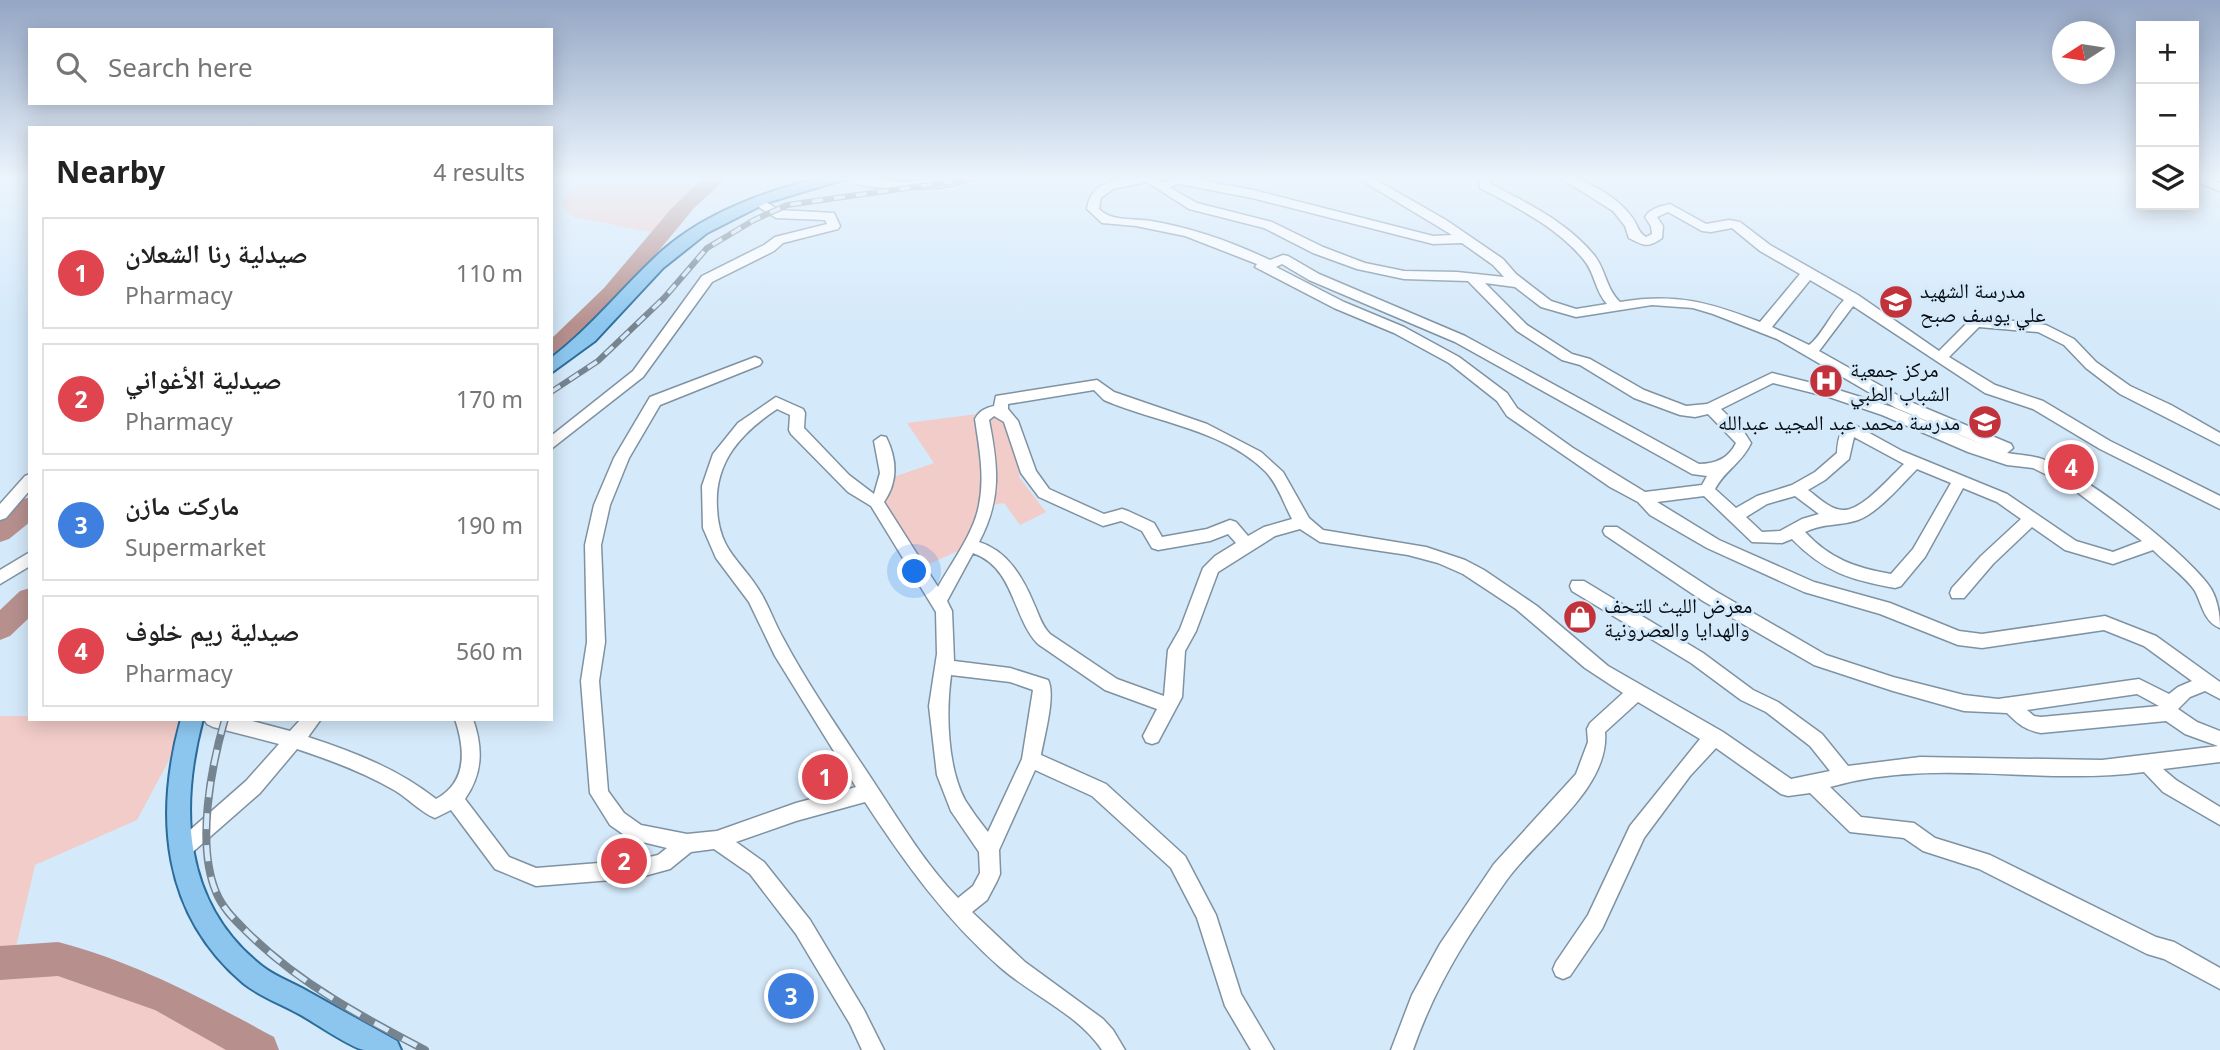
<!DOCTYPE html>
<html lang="en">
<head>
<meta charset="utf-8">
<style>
	:root { --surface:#fff; --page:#f2f2f2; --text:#222; --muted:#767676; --line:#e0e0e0; --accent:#c2323a }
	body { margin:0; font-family:"Noto Sans","Noto Naskh Arabic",sans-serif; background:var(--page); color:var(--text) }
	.controls { position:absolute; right:21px; top:21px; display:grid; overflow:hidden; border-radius:0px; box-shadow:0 4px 18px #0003 }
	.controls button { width:63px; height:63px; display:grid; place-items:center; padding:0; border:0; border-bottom:2px solid var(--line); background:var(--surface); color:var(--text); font:35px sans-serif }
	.compass { position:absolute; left:2052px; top:21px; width:63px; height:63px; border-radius:50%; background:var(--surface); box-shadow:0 4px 18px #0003; rotate:258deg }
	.you { position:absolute; left:915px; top:572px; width:24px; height:24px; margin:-18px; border:5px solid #fff; border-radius:50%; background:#1a73e8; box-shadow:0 0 0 10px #1a73e833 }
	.badge { display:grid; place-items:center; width:46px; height:46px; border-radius:50%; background:var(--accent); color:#fff; font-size:23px; font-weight:700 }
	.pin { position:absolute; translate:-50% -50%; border:4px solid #fff; box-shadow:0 2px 7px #0006 }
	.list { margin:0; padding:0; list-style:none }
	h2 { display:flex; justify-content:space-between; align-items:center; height:91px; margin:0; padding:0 28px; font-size:30px }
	h2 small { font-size:23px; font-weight:400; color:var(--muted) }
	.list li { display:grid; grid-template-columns:46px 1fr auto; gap:21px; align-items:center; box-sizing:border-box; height:112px; margin:0 14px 14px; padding:0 14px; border:2px solid var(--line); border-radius:0px }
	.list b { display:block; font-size:26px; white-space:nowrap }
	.list p { margin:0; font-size:23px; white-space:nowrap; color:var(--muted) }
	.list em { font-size:23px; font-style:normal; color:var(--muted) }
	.icon { flex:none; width:38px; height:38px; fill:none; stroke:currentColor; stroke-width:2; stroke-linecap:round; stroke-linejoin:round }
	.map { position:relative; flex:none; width:2220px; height:1050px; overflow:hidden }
	.search { position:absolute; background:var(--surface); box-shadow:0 4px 18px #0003; left:28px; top:28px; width:525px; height:77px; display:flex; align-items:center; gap:18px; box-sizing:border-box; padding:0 24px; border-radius:0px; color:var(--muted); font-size:26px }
	.panel { position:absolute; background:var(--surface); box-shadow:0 4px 18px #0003; left:28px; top:126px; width:525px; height:595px; border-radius:0px }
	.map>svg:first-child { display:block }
	.green { fill:#f1ccc9 }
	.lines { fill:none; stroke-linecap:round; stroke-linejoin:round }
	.river { fill:#b7908e; fill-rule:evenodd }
	.minor-casing { stroke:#7f92a2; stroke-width:3 }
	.major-casing { stroke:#2b6c9a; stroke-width:4 }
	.minor { fill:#fff; fill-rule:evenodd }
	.major { fill:#8cc6ef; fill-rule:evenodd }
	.rail-far1-casing { stroke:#768490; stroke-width:6 }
	.rail-casing { stroke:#768490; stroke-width:8 }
	.rail-far1 { stroke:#d4e9fa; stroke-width:3.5; stroke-dasharray:11; stroke-linecap:butt }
	.rail { stroke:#d4e9fa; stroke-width:5; stroke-dasharray:16; stroke-linecap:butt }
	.labels { text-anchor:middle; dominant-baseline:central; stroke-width:6; stroke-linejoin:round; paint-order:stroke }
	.poi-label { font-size:21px; fill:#060c12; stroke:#d4e9fa; text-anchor:start }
</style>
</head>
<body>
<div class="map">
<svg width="2220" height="1050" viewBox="0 0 2220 1050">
	<rect width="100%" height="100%" fill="#d4e9fa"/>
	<path class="green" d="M577 177H709L670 211 656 233 573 217 562 205Z
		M1001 411 1018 445 1019 477 1046 512 1020 525 1004 503 987 506 969 546 918 569 876 502 888 479 934 463 907 423Z
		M0 716H30V719H191L137 820 35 865 13 960 58 959 165 997 272 1050H0Z"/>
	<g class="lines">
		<path class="river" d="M704 177H728L694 208 620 298 559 358 551 360V339L604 288 671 209Z
			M30 497V522L9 539 0 542V517L21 500Z
			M30 588V617L10 636 0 640V610L20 591Z
			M58 942C135 962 204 999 274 1037L279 1050H226L155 1010 58 976 0 980V946Z"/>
		<g class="minor-casing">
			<path id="minor" d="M852 177 901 182 976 177C951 193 884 190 856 184Z
				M1134 177H1157L1161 182 1185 177 1253 190 1433 236 1452 235 1356 177H1371L1446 220 1503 259 1516 274 1551 301 1576 309 1607 304C1595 291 1595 273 1584 260 1557 227 1516 207 1480 188V181L1475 177H1491V184C1527 203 1567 222 1594 255 1606 270 1606 289 1620 302 1677 293 1708 302 1760 322L1800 274 1760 251 1732 228 1711 232 1702 231 1668 212 1657 217 1663 226 1662 238C1648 248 1644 246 1629 238L1625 226 1613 211 1559 177C1584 177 1615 195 1631 216 1638 224 1637 232 1646 237L1652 234 1651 226 1645 217C1651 208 1659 207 1670 204L1706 224 1729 220 1740 222 1770 245 1858 295 1939 351 1970 320 1988 318 2046 325 2074 339 2096 362 2130 386 2171 405 2220 433V445L2120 394 2086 368 2064 345 2038 332 1979 327 1949 357 1995 385 2043 401 2110 441 2220 496V509L2100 449 2033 409 1985 393 1853 306 1819 351 1906 400 2011 444 2013 448 2007 453C2017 455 2028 455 2039 458 2081 471 2179 547 2207 583 2217 595 2220 613 2220 628 2204 622 2202 604 2195 591 2187 578 2165 562 2153 550L2113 564 2065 550 2032 527 1993 564 1964 598H1952L1950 593 1952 588 1981 556 2021 519 1997 502 1963 488 1925 557 1901 586 1895 588C1851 580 1824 572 1792 539L1782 543 1752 542 1704 496 1657 502 1719 540 1814 582 1890 603 1959 631 1982 634 2105 616 2156 636 2220 682V699L2205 691 2190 697 2178 709 2197 722 2220 731V762L2163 769 2176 780 2220 807V825L2163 792 2144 772C2040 786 1933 757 1830 787L1861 817 1914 823 1935 838 1990 855 2156 937 2174 942 2220 968V989L2164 959 2147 954 1979 869 1923 851 1904 838 1850 832 1810 793 1788 796 1781 794 1716 748 1690 776 1644 838 1602 929 1570 976 1563 979 1556 976 1553 969 1556 962 1588 915 1630 826 1700 739 1638 702 1605 732C1610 789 1536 838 1506 881 1467 936 1435 986 1413 1050H1391L1412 995 1440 944 1494 864 1576 774 1588 742 1587 729 1590 723 1623 693 1585 668 1516 609 1463 574 1438 563 1408 555 1320 542 1300 529 1275 536 1218 572 1196 631 1185 651 1182 697 1158 742 1152 744 1146 742 1143 736 1157 709 1105 690 1038 644C1012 617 1015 568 973 553L947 601 952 611 954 661 1010 668 1048 680C1056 695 1044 737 1041 755L1106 784 1185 856 1216 915 1241 994 1274 1050H1251L1225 1006 1197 918 1171 868 1092 796 1035 770 999 850 1000 874 997 881 987 900 972 912 1025 962 1103 1019 1113 1030 1125 1050H1102C1078 1014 1033 996 1001 968 946 920 905 863 865 802L796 821 736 842 764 862 810 920 864 1010 884 1050H862L850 1024 796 934 750 874 714 849 691 852 670 869 637 878 536 886 495 869 451 810 435 818C420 812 408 798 394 790 363 772 330 760 297 749L260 793 187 857 180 860 173 857 170 851 173 845 246 781 279 744 213 727 207 724 204 719H245L290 731 301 719H321L308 737C354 752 398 769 436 799 468 782 465 749 455 719H473C483 748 483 773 465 799L509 857 536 868 637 860 658 855 667 848 630 839 610 825 590 793 581 681 587 642 585 545 594 505 614 458 650 397 755 357 760 359 762 362 760 365 660 405 629 458 610 505 601 545 605 642 599 681 608 791 624 813 641 825 687 834 717 831 796 803 856 787 775 656 749 602 716 558 703 528 702 486 713 454 738 423 776 397 803 409 805 413 804 428 849 475 874 494 880 473 874 441 881 436 886 437C897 459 898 482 884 502L938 587C952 562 974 533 979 505 985 476 979 447 975 419 979 411 985 408 994 406L996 396 1097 380 1114 392 1207 424 1261 452 1283 472 1309 518 1323 530 1426 547 1465 560 1484 570 1537 606 1608 666 1723 732 1791 779 1830 771 1810 746 1766 712 1741 700 1691 663 1572 591 1570 586 1572 581H1584L1703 653 1753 690 1778 702 1822 734 1848 766 1920 757 2102 760 2218 746 2185 734 2166 721 2041 733C2025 730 2018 724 2007 713L1964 711 1893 691 1814 665 1703 601 1605 535 1603 531 1605 527H1617L1715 591 1826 655 1893 677 1964 695 1998 699 2139 679 2169 694 2178 687 2192 681 2144 646 2104 630 1982 648 1958 645 1880 614 1804 592 1707 548 1650 515 1638 502 1610 487 1507 416 1497 401 1449 363 1394 333 1334 308 1255 267 1257 264 1185 236 1136 226 1102 223 1087 209C1091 182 1111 182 1134 177ZM1147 182 1189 209 1264 228 1313 253 1357 269 1404 279 1468 281 1517 331 1562 360 1580 365 1634 398 1680 415 1695 417 1708 414 1736 443C1729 458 1716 464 1699 464L1465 336 1319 274 1288 256 1283 255 1270 260C1232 242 1193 228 1151 221 1134 218 1112 222 1099 209L1101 198 1113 189ZM1179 184 1252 198 1433 244 1462 243 1493 265 1504 277 1457 272 1404 271 1365 263 1323 247 1272 222 1197 203 1169 187ZM1282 264 1309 280 1455 342 1692 474 1707 476 1702 485 1645 492 1573 448 1517 408 1507 393 1459 357 1404 327 1344 302 1276 267ZM1810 280 1844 300C1832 312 1820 338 1809 345L1772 327ZM1485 283 1515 287 1541 307 1576 317 1652 305 1693 308 1713 314 1777 339 1896 408 1996 450 1892 407 1832 388 1772 373 1707 404 1686 406 1644 390 1590 359 1572 354 1527 325ZM1773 383 1829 397 1882 415 1968 452 2007 465 2033 468 2069 486 2142 541 2113 552 2076 541 2007 494 1902 451 1853 424C1839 428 1838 440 1837 453L1815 472 1792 485 1757 496 1736 508 1715 489C1726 469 1741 464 1751 443L1742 429 1721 409ZM1094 390 1104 400C1157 423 1223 429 1266 472 1278 485 1284 504 1292 519L1264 527 1248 536 1236 522 1230 520 1207 529 1162 537 1154 523 1128 511 1122 509 1104 514 1049 489 1036 471 1018 421 1008 409V404ZM777 409 790 415 789 430 791 434 848 492 871 506 936 612 937 654 929 706 937 775 951 811 979 852 980 873 973 886 958 898C926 865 902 825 877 787 845 738 810 689 783 638 775 624 770 609 762 595 742 560 719 553 717 508 714 462 741 433 777 409ZM994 416 1004 422 1021 473 1039 497 1103 526 1121 521 1142 531 1152 548 1158 550 1210 541 1228 534 1236 543 1215 556 1203 568 1180 629 1168 650 1164 696 1117 679 1050 634C1042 626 1039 615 1034 604 1023 578 1008 551 979 542 1002 499 998 466 989 420ZM1854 437 1904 464C1890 477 1861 512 1842 510 1829 509 1818 497 1808 490L1825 480 1849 459ZM1917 469 1951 483 1913 549 1891 574C1856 568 1830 559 1805 532 1822 523 1841 526 1858 520 1878 513 1902 484 1917 469ZM1795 496 1819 514 1802 519 1780 531 1762 532 1746 517 1767 504ZM951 675 1010 682 1033 690 1022 759 988 832C980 822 972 811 965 800 947 766 946 712 951 675ZM2137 694 2159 706 2041 717 2034 716 2027 710Z
				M2194 177H2207L2220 183V191L2194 181Z
				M758 197 779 210 834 213 840 226 838 229 783 243 774 251 712 282 643 377 551 449V436L633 371 702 276 764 245 775 237 827 224 825 220 776 218 754 204 752 201Z
				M30 474V490L6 518 0 520V504L25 476Z
				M30 552V566L0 584V570Z"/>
		</g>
		<g class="major-casing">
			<path id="major" d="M822 177H852L766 203 707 233 663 268 595 341 551 373V358C593 326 624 285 663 250 708 211 765 192 822 177Z
				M181 719H203C179 809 183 904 262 966 276 977 294 983 309 992 338 1008 368 1025 397 1041L401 1050C389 1050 375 1050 364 1050 349 1047 314 1022 299 1014 281 1004 259 996 243 983 162 914 154 816 181 719Z"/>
		</g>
		<use href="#minor" class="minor"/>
		<use href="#major" class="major"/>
		<g class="rail-far1-casing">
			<path id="rail-far1" d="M551 392 598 361 664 298 707 248 754 220 787 205 984 177"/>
		</g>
		<g class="rail-casing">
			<path id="rail" d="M225 719C211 767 196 844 216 892 223 909 235 920 248 933 300 984 362 1017 425 1050"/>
		</g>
		<use href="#rail-far1" class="rail-far1"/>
		<use href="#rail" class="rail"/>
	</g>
	<linearGradient id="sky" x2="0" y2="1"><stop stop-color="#94a6c4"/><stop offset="0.55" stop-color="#ecf5fd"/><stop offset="1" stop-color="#ecf5fd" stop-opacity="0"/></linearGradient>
	<rect width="2220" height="324" fill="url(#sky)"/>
	<defs>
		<g id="school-disc" transform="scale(1.75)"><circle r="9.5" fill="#c2323a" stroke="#d4e9fa"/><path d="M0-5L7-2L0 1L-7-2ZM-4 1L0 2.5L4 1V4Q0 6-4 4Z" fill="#fff"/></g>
		<g id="hospital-disc" transform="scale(1.75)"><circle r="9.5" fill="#c2323a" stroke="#d4e9fa"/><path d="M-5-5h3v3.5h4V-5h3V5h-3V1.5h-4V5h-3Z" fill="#fff"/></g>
		<g id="shop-disc" transform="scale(1.75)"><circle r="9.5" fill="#c2323a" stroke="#d4e9fa"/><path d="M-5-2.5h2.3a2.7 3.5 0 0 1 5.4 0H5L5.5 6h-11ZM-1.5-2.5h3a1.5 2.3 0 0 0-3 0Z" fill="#fff"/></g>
	</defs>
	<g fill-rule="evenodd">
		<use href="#school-disc" x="1896" y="302"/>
		<use href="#hospital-disc" x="1826" y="381"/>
		<use href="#school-disc" x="1985" y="422"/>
		<use href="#shop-disc" x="1580" y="617"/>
	</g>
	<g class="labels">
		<g class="poi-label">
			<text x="1920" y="290">مدرسة الشهيد<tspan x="1920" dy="24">علي يوسف صبح</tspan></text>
			<text x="1850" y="369">مركز جمعية<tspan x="1850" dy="24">الشباب الطبي</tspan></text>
			<text x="1960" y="422" text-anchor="end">مدرسة محمد عبد المجيد عبدالله</text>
			<text x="1604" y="605">معرض الليث للتحف<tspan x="1604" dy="24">والهدايا والعصرونية</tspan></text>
		</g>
	</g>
</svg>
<div class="controls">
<button>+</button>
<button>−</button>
<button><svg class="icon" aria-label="layers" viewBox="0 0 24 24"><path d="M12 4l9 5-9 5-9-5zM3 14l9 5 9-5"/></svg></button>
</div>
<svg class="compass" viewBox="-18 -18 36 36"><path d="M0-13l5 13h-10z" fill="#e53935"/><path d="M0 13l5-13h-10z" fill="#767676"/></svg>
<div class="you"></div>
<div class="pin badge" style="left:825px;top:777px;background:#e0444e">1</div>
<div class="pin badge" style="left:624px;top:861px;background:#e0444e">2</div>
<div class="pin badge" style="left:791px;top:996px;background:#3f7fe0">3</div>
<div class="pin badge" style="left:2071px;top:467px;background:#e0444e">4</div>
<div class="search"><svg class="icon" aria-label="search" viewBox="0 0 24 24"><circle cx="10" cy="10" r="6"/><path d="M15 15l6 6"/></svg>Search here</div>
<section class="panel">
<h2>Nearby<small>4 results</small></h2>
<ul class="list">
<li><span class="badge" style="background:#e0444e">1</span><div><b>صيدلية رنا الشعلان</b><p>Pharmacy</p></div><em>110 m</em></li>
<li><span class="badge" style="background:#e0444e">2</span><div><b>صيدلية الأغواني</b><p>Pharmacy</p></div><em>170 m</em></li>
<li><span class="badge" style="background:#3f7fe0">3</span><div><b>ماركت مازن</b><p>Supermarket</p></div><em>190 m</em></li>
<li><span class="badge" style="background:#e0444e">4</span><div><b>صيدلية ريم خلوف</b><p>Pharmacy</p></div><em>560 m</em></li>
</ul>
</section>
</div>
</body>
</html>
